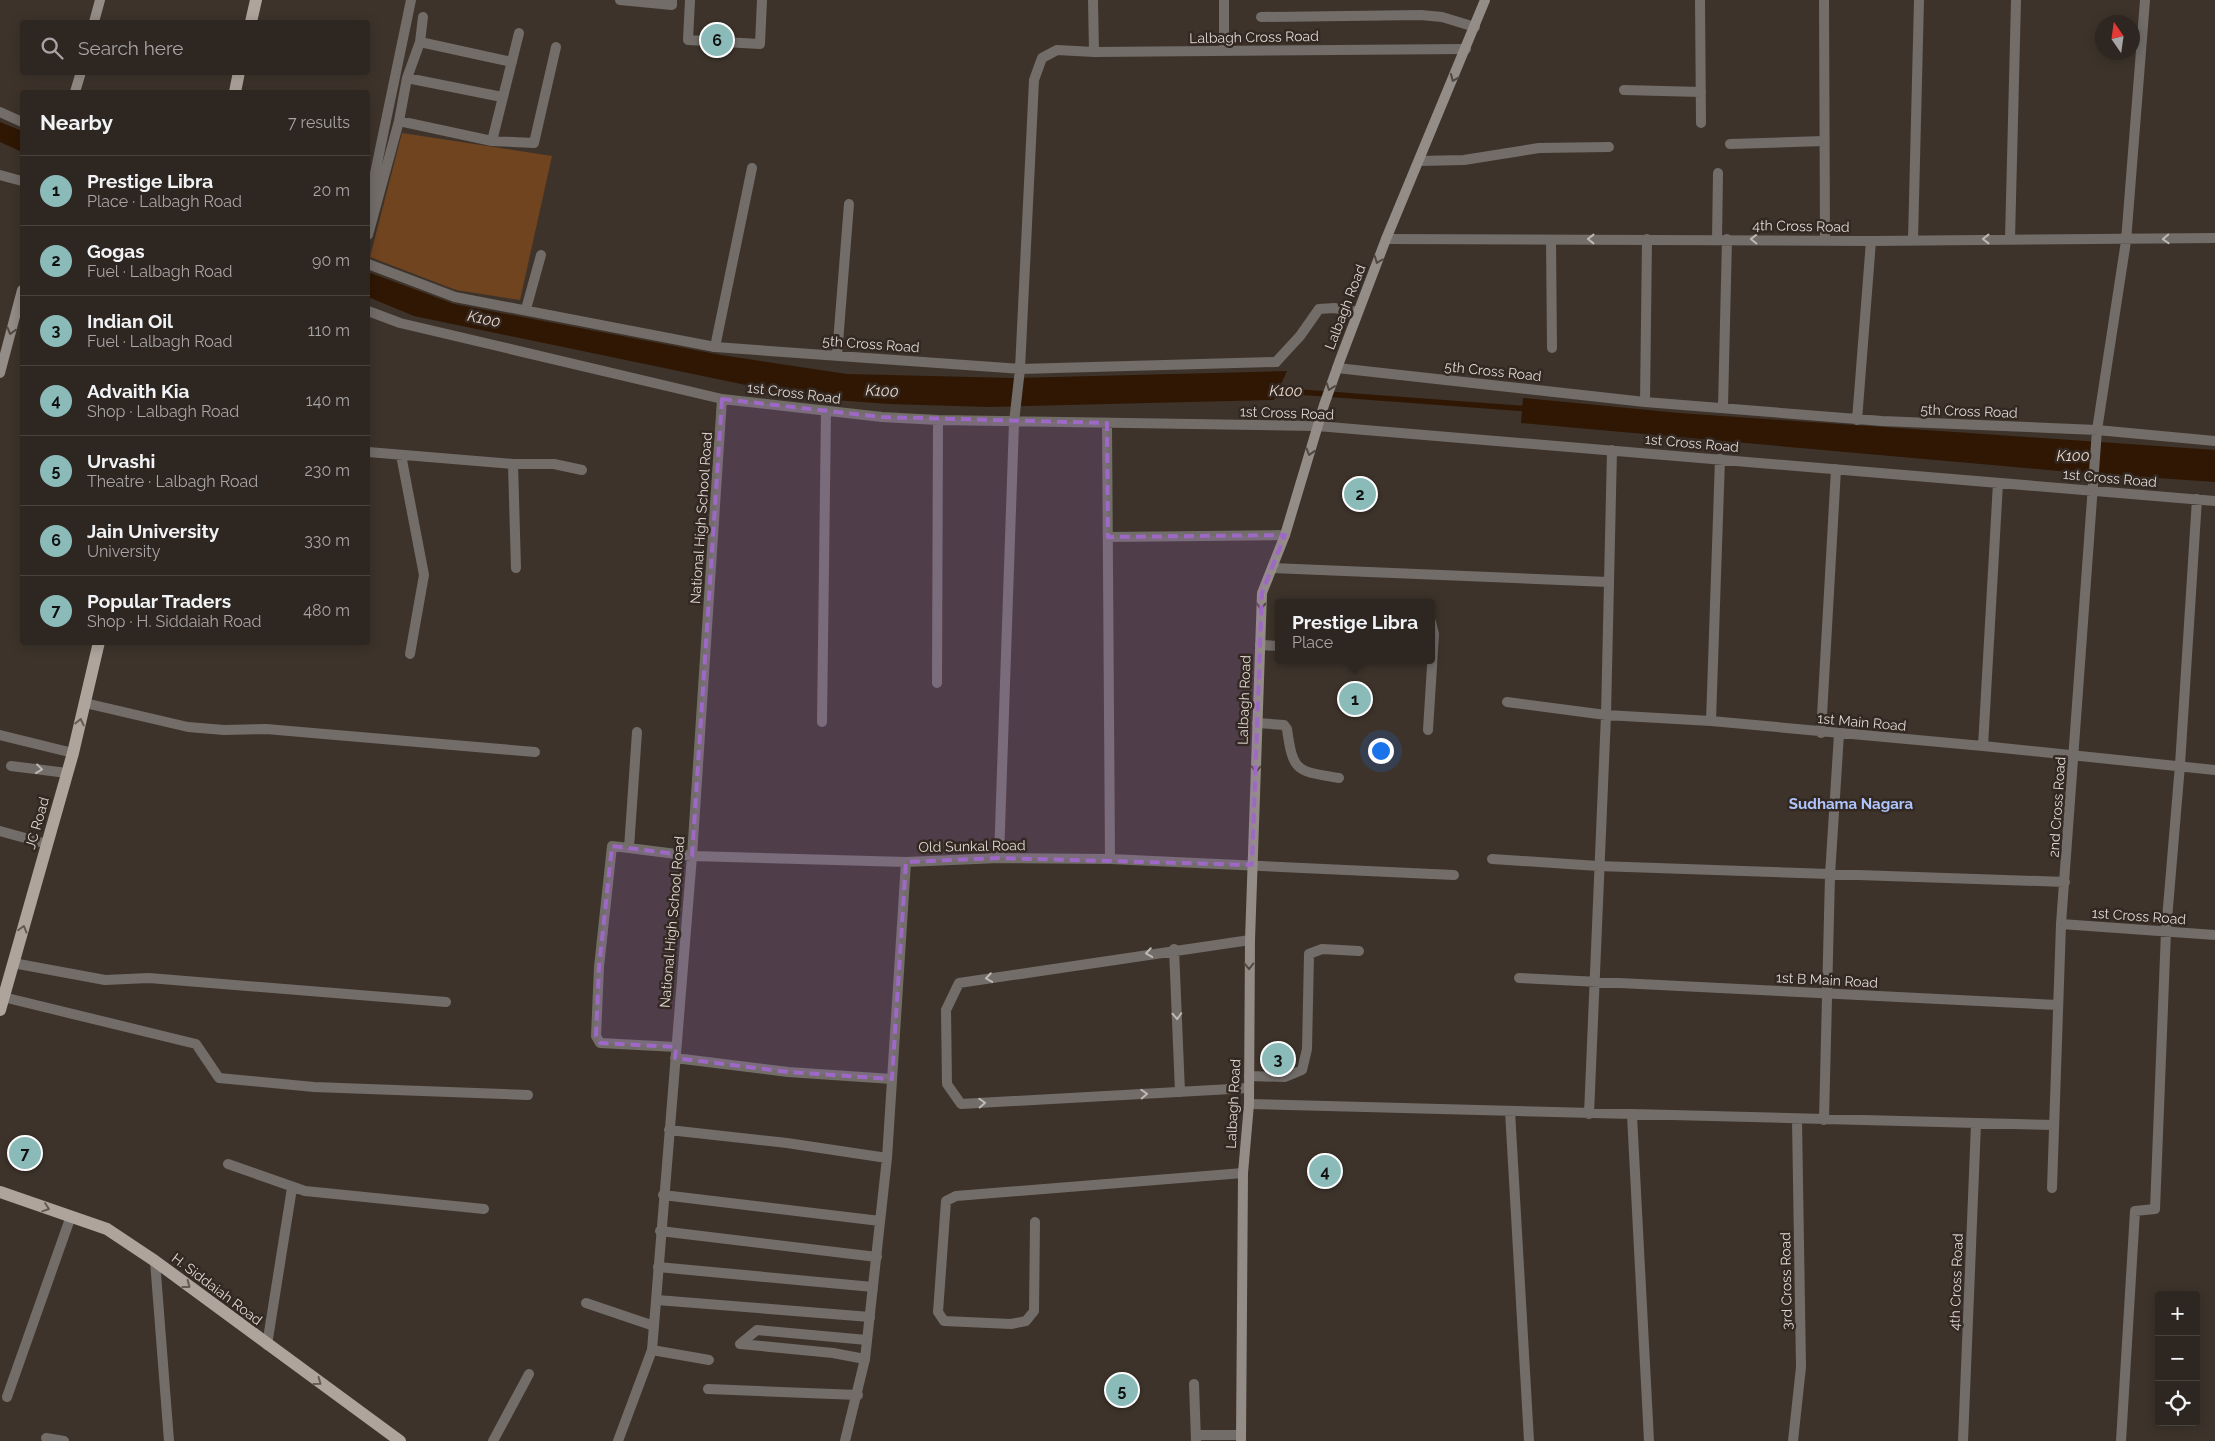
<!DOCTYPE html>
<html lang="en">
<head>
<meta charset="utf-8">
<style>
	:root { --surface:#2e2620; --page:#3a322d; --text:#f1f3f6; --muted:#a7a5a5; --line:#49433e; --accent:#8bbbb9 }
	body { margin:0; font-family:Raleway,sans-serif; background:var(--page); color:var(--text) }
	.controls { position:absolute; right:15px; bottom:15px; display:grid; overflow:hidden; border-radius:5px; box-shadow:0 2px 12px #0003 }
	.controls button { width:45px; height:45px; display:grid; place-items:center; padding:0; border:0; border-bottom:1px solid var(--line); background:var(--surface); color:var(--text); font:25px sans-serif }
	.compass { position:absolute; left:2095px; top:15px; width:45px; height:45px; border-radius:50%; background:var(--surface); box-shadow:0 2px 12px #0003; rotate:347deg }
	.you { position:absolute; left:1380px; top:750px; width:18px; height:18px; margin:-12px; border:4px solid #fff; border-radius:50%; background:#1a73e8; box-shadow:0 0 0 8px #1a73e833 }
	.badge { display:grid; place-items:center; width:32px; height:32px; border-radius:50%; background:var(--accent); color:#111; font-size:16px; font-weight:700 }
	.pin { position:absolute; translate:-50% -50%; border:2px solid #fff; box-shadow:0 1px 5px #0006 }
	.popup { position:absolute; left:1275px; top:599px; width:160px; height:65px; box-sizing:border-box; display:grid; place-content:center; border-radius:5px; background:var(--surface); filter:drop-shadow(0 1px 4px #0005); font-size:16px; white-space:nowrap; color:var(--muted) }
	.popup b { font-size:19px; color:var(--text) }
	.popup::after { content:''; position:absolute; left:50%; top:100%; margin-left:-10px; border:10px solid transparent; border-top-color:var(--surface) }
	.list { margin:0; padding:0; list-style:none }
	h2 { display:flex; justify-content:space-between; align-items:center; height:65px; margin:0; padding:0 20px; font-size:21px }
	h2 small { font-size:16px; font-weight:400; color:var(--muted) }
	.list li { display:grid; grid-template-columns:32px 1fr auto; gap:15px; align-items:center; box-sizing:border-box; height:70px; padding:0 20px; border-top:1px solid var(--line) }
	.list b { display:block; font-size:19px; white-space:nowrap }
	.list p { margin:0; font-size:16px; white-space:nowrap; color:var(--muted) }
	.list em { font-size:16px; font-style:normal; color:var(--muted) }
	.icon { flex:none; width:28px; height:28px; fill:none; stroke:currentColor; stroke-width:2; stroke-linecap:round; stroke-linejoin:round }
	.map { position:relative; flex:none; width:2215px; height:1441px; overflow:hidden }
	.search { position:absolute; background:var(--surface); box-shadow:0 2px 12px #0003; left:20px; top:20px; width:350px; height:55px; display:flex; align-items:center; gap:12px; box-sizing:border-box; padding:0 18px; border-radius:5px; color:var(--muted); font-size:19px }
	.panel { position:absolute; background:var(--surface); box-shadow:0 2px 12px #0003; left:20px; top:90px; width:350px; height:555px; border-radius:5px }
	.map>svg:first-child { display:block }
	.green { fill:#714420 }
	.water { fill:#2f1703 }
	.lines { fill:none; stroke-linecap:round; stroke-linejoin:round }
	.stream { stroke:#2f1703; stroke-width:5.5 }
	.lane { stroke:#726d69; stroke-width:10 }
	.street { stroke:#726d69; stroke-width:10 }
	.secondary { stroke:#948c86; stroke-width:10 }
	.primary { stroke:#aea49c; stroke-width:12 }
	.oneway { stroke:#504740 }
	.oneway2 { stroke:#beb8b4 }
	.oneway3 { stroke:#645a53 }
	.marked { fill:#9e68c6; fill-opacity:0.2; stroke:#9e68c6; stroke-width:4; stroke-dasharray:10 6; stroke-linejoin:round }
	.labels { text-anchor:middle; dominant-baseline:central; stroke-width:5; stroke-linejoin:round; paint-order:stroke }
	.street-label { font-size:14px; fill:#dfd8d4; stroke:#332922 }
	.water-label { font-size:15px; font-style:italic; fill:#f0dbcc; stroke:#332922 }
	.neighbourhood-label { font-size:15px; font-weight:bold; fill:#adc5fb; stroke:#332922 }
</style>
</head>
<body>
<div class="map">
<svg width="2215" height="1441" viewBox="0 0 2215 1441">
	<rect width="100%" height="100%" fill="#3d332b"/>
	<path class="green" d="M402 133 552 156 520 300 456 290 370 257Z"/>
	<path class="water" d="M0 122 22 131V152L0 142Z
		M368 272 454 304 721 355 847 374 1013 378 1287 371 1274 400 989 407 889 404 808 398 414 316 368 297Z
		M1523 398 1679 413 2215 450V482L2059 471 1521 423Z"/>
	<g class="lines">
		<path class="stream" d="M1272 390 1529 409"/>
		<path class="lane" d="M620 0 672 5V0
			M690 0 688 40 760 44 762 0
			M1261 17 1421 15 1442 17 1475 27
			M420 42 512 62
			M407 78 502 97
			M399 121 492 141 534 143 556 47
			M492 141 519 33
			M1730 144 1824 141
			M1419 161 1464 160 1539 148 1609 147
			M368 207 411 0
			M368 235 399 121 407 78 420 42 423 17
			M1717 239 1718 173
			M1551 240 1552 348
			M715 347 752 168
			M1276 362 1300 336 1319 309 1334 308 1358 312
			M1260 645 1279 646
			M1257 723 1284 725 1287 729C1293 773 1297 771 1339 778
			M1428 730 1434 634 1431 622
			M11 766 67 773
			M0 831 47 844
			M1174 949 1180 1092
			M1249 1076 1285 1077 1302 1070 1307 1049 1309 954 1322 949 1359 951
			M1249 1088 961 1104 947 1084 946 1010 959 983 1250 940
			M1035 1222 1034 1311 1026 1321 1011 1324 944 1321 938 1312 946 1201 956 1196 1243 1173
			M660 1231 877 1257
			M658 1267 873 1287
			M657 1300 870 1317
			M740 1344 757 1330 867 1340
			M740 1344 833 1353 865 1359
			M652 1350 709 1360
			M1194 1384 1196 1441
			M708 1389 858 1395
			M1196 1435H1241
			M46 1438 64 1441"/>
		<path class="street" d="M1093 0 1094 52 1466 49
			M1700 0 1701 123
			M1824 0 1825 240
			M1224 51V0
			M1624 90 1701 92
			M0 112 22 122
			M0 175 22 181
			M1386 239 1871 241 2215 238
			M2010 239 2016 0
			M1913 240 1919 0
			M368 264 455 297 715 347 1020 369 1276 362
			M526 309 541 255
			M368 311 400 323 722 399 882 417 938 420 1317 426 2215 501
			M837 355 849 204
			M1337 368 1645 402 1882 421 2097 430 2215 441
			M1645 402 1647 239
			M1723 407 1727 239
			M1857 420 1871 241
			M1107 423 1110 859
			M368 452 513 464H554L582 470
			M401 455 424 575 410 654
			M513 464 516 568
			M1108 537 1285 535
			M1272 568 1608 582
			M937 683 938 420
			M1507 702 1606 715 1711 721 1983 746 2215 770
			M85 703 188 727 224 730 266 729 535 752
			M1711 721 1720 459
			M822 722 826 411
			M637 732 629 848 692 856 906 862 999 858 1110 859 1454 875
			M1821 733 1836 469
			M0 735 73 753
			M1983 746 1998 483
			M629 848 612 846 599 967 596 1036 600 1043 676 1047
			M999 858 1014 422 1020 369 1034 80 1042 58 1057 50 1094 52
			M1492 859 1598 866 2065 882
			M2061 924 2215 935
			M13 963 105 980 149 978 446 1002
			M1519 978 2058 1005
			M3 997 196 1044 219 1078 314 1087 528 1095
			M675 1058 788 1072 892 1079
			M1249 1104 2054 1125
			M1510 1111 1529 1441
			M1589 1114 1606 715 1612 450
			M1632 1115 1649 1441
			M1824 1120 1830 875 1839 734
			M669 1130 787 1143 887 1158
			M228 1164 305 1191 484 1209
			M2052 1188 2061 924 2097 430 2126 241 2145 0
			M663 1195 880 1221
			M155 1261 169 1441
			M586 1303 654 1326
			M267 1345 292 1188
			M7 1397 71 1216
			M493 1441 529 1374
			M618 1441 652 1350 692 856 722 399
			M845 1441 865 1359 887 1158 906 862
			M1793 1441 1801 1367 1797 1120
			M1963 1441 1976 1124
			M2121 1441 2135 1211 2155 1209 2166 931 2180 765 2197 499"/>
		<path class="secondary" d="M94 22 100 0
			M75 92 81 72
			M0 373 22 290
			M1241 1441 1243 1173 1249 1104 1250 940 1262 593 1285 535 1324 405 1340 360 1386 239 1485 0"/>
		<path class="primary" d="M251 22 256 0
			M235 92 239 72
			M0 1010 73 753 99 642
			M0 1192 107 1229 155 1261 400 1441"/>
	</g>
	<defs><path id="oneway-chevron" d="M-2-3.5L2.5 0L-2 3.5" fill="none" stroke-width="1.6" stroke-linecap="round" stroke-linejoin="round" transform="scale(1.25)"/></defs>
	<g class="oneway">
		<use href="#oneway-chevron" transform="translate(1454 78) rotate(113)"/>
		<use href="#oneway-chevron" transform="translate(1378 260) rotate(111)"/>
		<use href="#oneway-chevron" transform="translate(11 331) rotate(105)"/>
		<use href="#oneway-chevron" transform="translate(1330 387) rotate(110)"/>
		<use href="#oneway-chevron" transform="translate(1310 452) rotate(107)"/>
		<use href="#oneway-chevron" transform="translate(1261 606) rotate(92)"/>
		<use href="#oneway-chevron" transform="translate(1256 769) rotate(92)"/>
		<use href="#oneway-chevron" transform="translate(1249 966) rotate(90)"/>
	</g>
	<g class="oneway2">
		<use href="#oneway-chevron" transform="translate(1591 239) rotate(180)"/>
		<use href="#oneway-chevron" transform="translate(1754 239) rotate(-179)"/>
		<use href="#oneway-chevron" transform="translate(1986 239) rotate(180)"/>
		<use href="#oneway-chevron" transform="translate(2166 239) rotate(178)"/>
		<use href="#oneway-chevron" transform="translate(39 769) rotate(7)"/>
		<use href="#oneway-chevron" transform="translate(1149 953) rotate(171)"/>
		<use href="#oneway-chevron" transform="translate(989 978) rotate(171)"/>
		<use href="#oneway-chevron" transform="translate(1177 1016) rotate(87)"/>
		<use href="#oneway-chevron" transform="translate(1144 1094) rotate(-3)"/>
		<use href="#oneway-chevron" transform="translate(982 1103) rotate(-3)"/>
	</g>
	<g class="oneway3">
		<use href="#oneway-chevron" transform="translate(80 722) rotate(-77)"/>
		<use href="#oneway-chevron" transform="translate(23 929) rotate(-74)"/>
		<use href="#oneway-chevron" transform="translate(46 1208) rotate(19)"/>
		<use href="#oneway-chevron" transform="translate(187 1285) rotate(37)"/>
		<use href="#oneway-chevron" transform="translate(318 1382) rotate(36)"/>
	</g>
	<path class="marked" d="M722 399 882 417 1107 423 1108 537 1285 535 1262 593 1252 865 999 858 906 862 892 1079 788 1072 675 1058 676 1047 600 1043 596 1036 599 967 612 846 692 856Z"/>
	<g class="labels">
		<g class="street-label">
			<text transform="translate(1254 37) rotate(-1)">Lalbagh Cross Road</text>
			<text transform="translate(1801 226) rotate(1)">4th Cross Road</text>
			<text transform="translate(1345 307) rotate(-69)">Lalbagh Road</text>
			<text transform="translate(871 344) rotate(4)">5th Cross Road</text>
			<text transform="translate(1493 371) rotate(6)">5th Cross Road</text>
			<text transform="translate(794 393) rotate(7)">1st Cross Road</text>
			<text transform="translate(1969 411) rotate(2)">5th Cross Road</text>
			<text transform="translate(1287 413) rotate(2)">1st Cross Road</text>
			<text transform="translate(1692 443) rotate(5)">1st Cross Road</text>
			<text transform="translate(2110 478) rotate(5)">1st Cross Road</text>
			<text transform="translate(701 518) rotate(-86)">National High School Road</text>
			<text transform="translate(1244 700) rotate(-88)">Lalbagh Road</text>
			<text transform="translate(1862 722) rotate(5)">1st Main Road</text>
			<text transform="translate(2057 807) rotate(-86)">2nd Cross Road</text>
			<text transform="translate(37 823) rotate(-74)">JC Road</text>
			<text transform="translate(972 846) rotate(-1)">Old Sunkal Road</text>
			<text transform="translate(2139 916) rotate(4)">1st Cross Road</text>
			<text transform="translate(672 922) rotate(-85)">National High School Road</text>
			<text transform="translate(1827 980) rotate(3)">1st B Main Road</text>
			<text transform="translate(1233 1104) rotate(-87)">Lalbagh Road</text>
			<text transform="translate(1786 1281) rotate(-91)">3rd Cross Road</text>
			<text transform="translate(1956 1282) rotate(-88)">4th Cross Road</text>
			<text transform="translate(217 1289) rotate(37)">H. Siddaiah Road</text>
		</g>
		<g class="water-label">
			<text transform="translate(484 319) rotate(12)">K100</text>
			<text transform="translate(882 391) rotate(3)">K100</text>
			<text transform="translate(1286 391) rotate(1)">K100</text>
			<text x="2073" y="456">K100</text>
		</g>
		<g class="neighbourhood-label">
			<text x="1851" y="804">Sudhama Nagara</text>
		</g>
	</g>
</svg>
<div class="controls">
<button>+</button>
<button>−</button>
<button><svg class="icon" aria-label="locate" viewBox="0 0 24 24"><circle cx="12" cy="12" r="6"/><path d="M12 2v4M12 18v4M2 12h4M18 12h4"/></svg></button>
</div>
<svg class="compass" viewBox="-18 -18 36 36"><path d="M0-13l5 13h-10z" fill="#e53935"/><path d="M0 13l5-13h-10z" fill="#a7a5a5"/></svg>
<div class="you"></div>
<div class="pin badge" style="left:1355px;top:699px">1</div>
<div class="popup"><b>Prestige Libra</b>Place</div>
<div class="pin badge" style="left:1360px;top:494px">2</div>
<div class="pin badge" style="left:1278px;top:1059px">3</div>
<div class="pin badge" style="left:1325px;top:1171px">4</div>
<div class="pin badge" style="left:1122px;top:1390px">5</div>
<div class="pin badge" style="left:717px;top:40px">6</div>
<div class="pin badge" style="left:25px;top:1153px">7</div>
<div class="search"><svg class="icon" aria-label="search" viewBox="0 0 24 24"><circle cx="10" cy="10" r="6"/><path d="M15 15l6 6"/></svg>Search here</div>
<section class="panel">
<h2>Nearby<small>7 results</small></h2>
<ul class="list">
<li><span class="badge">1</span><div><b>Prestige Libra</b><p>Place · Lalbagh Road</p></div><em>20 m</em></li>
<li><span class="badge">2</span><div><b>Gogas</b><p>Fuel · Lalbagh Road</p></div><em>90 m</em></li>
<li><span class="badge">3</span><div><b>Indian Oil</b><p>Fuel · Lalbagh Road</p></div><em>110 m</em></li>
<li><span class="badge">4</span><div><b>Advaith Kia</b><p>Shop · Lalbagh Road</p></div><em>140 m</em></li>
<li><span class="badge">5</span><div><b>Urvashi</b><p>Theatre · Lalbagh Road</p></div><em>230 m</em></li>
<li><span class="badge">6</span><div><b>Jain University</b><p>University</p></div><em>330 m</em></li>
<li><span class="badge">7</span><div><b>Popular Traders</b><p>Shop · H. Siddaiah Road</p></div><em>480 m</em></li>
</ul>
</section>
</div>
</body>
</html>
